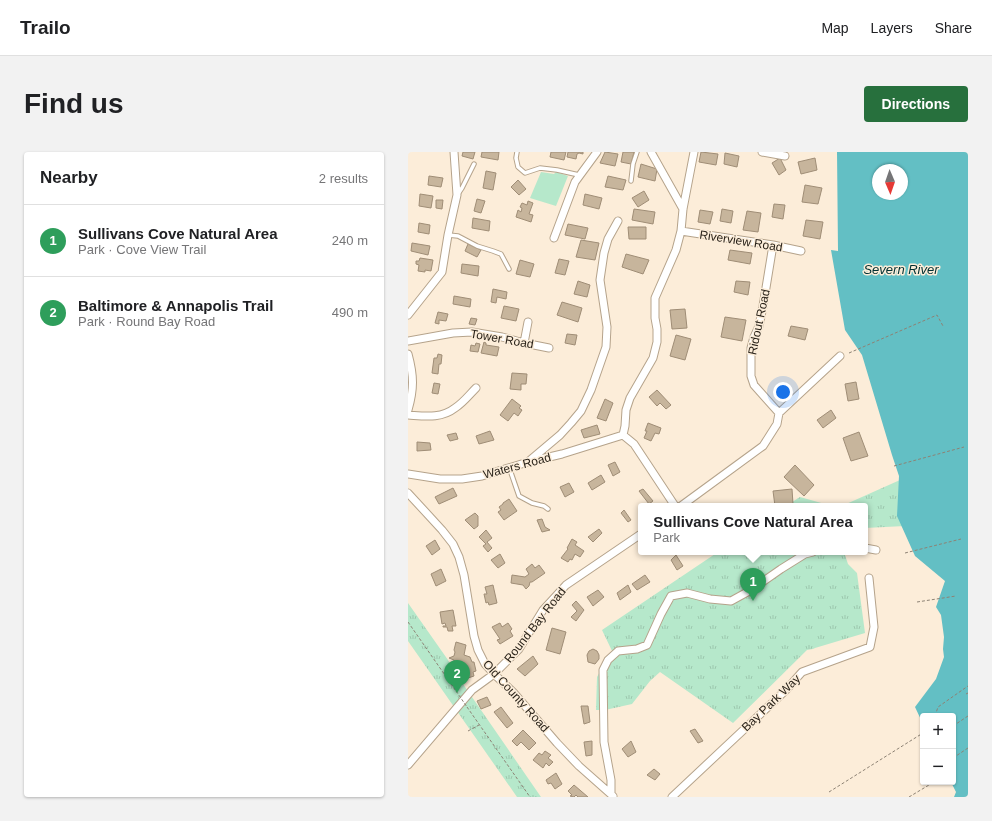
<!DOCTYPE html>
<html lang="en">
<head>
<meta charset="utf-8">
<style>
	:root { --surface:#fff; --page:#f2f2f2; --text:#202124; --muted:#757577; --line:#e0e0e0; --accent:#27703d }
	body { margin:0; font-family:Arial,sans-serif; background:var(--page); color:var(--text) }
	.controls { position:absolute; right:12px; bottom:12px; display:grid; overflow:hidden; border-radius:4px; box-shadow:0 1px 3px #0004 }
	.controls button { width:36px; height:36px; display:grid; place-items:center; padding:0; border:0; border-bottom:1px solid var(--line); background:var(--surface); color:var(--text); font:20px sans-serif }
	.compass { position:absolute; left:464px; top:12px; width:36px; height:36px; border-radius:50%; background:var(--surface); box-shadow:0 1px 3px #0004; rotate:178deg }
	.you { position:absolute; left:375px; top:240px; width:14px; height:14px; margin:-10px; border:3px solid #fff; border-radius:50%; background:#1a73e8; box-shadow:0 0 0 6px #1a73e833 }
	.badge { display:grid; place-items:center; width:26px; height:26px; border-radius:50%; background:var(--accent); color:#fff; font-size:13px; font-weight:700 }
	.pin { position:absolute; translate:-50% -33px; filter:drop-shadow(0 1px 2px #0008) }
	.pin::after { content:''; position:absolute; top:21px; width:14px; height:12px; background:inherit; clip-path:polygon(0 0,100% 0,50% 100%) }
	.popup { position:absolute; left:230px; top:351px; width:230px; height:52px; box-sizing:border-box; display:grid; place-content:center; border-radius:4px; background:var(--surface); filter:drop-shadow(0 1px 3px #0005); font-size:13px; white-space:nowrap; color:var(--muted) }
	.popup b { font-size:15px; color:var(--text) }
	.popup::after { content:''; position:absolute; left:50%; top:100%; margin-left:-8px; border:8px solid transparent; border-top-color:var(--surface) }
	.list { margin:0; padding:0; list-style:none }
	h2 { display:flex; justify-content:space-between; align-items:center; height:52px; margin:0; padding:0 16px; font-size:17px }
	h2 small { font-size:13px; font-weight:400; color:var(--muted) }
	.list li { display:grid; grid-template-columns:26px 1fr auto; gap:12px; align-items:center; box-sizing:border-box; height:72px; padding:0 16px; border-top:1px solid var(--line) }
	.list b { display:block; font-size:15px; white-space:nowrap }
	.list p { margin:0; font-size:13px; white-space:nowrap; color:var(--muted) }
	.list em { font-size:13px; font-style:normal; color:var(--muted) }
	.map { position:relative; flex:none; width:560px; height:645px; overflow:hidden; border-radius:4px }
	header { display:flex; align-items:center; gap:24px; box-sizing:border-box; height:56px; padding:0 20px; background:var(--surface); border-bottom:1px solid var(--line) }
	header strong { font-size:19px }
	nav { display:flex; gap:22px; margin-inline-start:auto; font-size:14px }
	.intro { display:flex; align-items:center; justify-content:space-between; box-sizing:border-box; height:96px; padding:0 24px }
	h1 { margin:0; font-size:28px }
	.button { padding:10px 18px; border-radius:4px; background:var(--accent); color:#fff; font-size:14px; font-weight:700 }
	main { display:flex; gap:24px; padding:0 24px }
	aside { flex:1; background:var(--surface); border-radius:4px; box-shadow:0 1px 3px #0004 }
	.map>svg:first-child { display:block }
	.green { fill:#b6e8cb }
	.park { fill:url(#park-tufts) }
	.water { fill:#63bfc4; fill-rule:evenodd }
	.building { fill:#c7b59c; stroke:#9f8d76 }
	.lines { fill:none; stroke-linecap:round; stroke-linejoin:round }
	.lane-casing { stroke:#b5a38b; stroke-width:5.5 }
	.street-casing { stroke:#b5a38b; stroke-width:9 }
	.path { stroke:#8d8274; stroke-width:1; stroke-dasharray:3 2; stroke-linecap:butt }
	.lane { stroke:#fff; stroke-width:3.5 }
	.street { stroke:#fff; stroke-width:7 }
	.path-bridge { stroke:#8d8274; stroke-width:1; stroke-dasharray:3 2; stroke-linecap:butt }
	.labels { text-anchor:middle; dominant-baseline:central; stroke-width:3; stroke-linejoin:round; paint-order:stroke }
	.street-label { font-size:12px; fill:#292219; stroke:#fcedd9 }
	.water-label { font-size:13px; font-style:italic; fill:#013032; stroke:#fcedd9 }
</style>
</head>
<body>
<header>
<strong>Trailo</strong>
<nav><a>Map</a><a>Layers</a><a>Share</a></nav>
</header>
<div class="intro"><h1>Find us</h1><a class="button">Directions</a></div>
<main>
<aside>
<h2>Nearby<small>2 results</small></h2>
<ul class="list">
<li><span class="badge" style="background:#2e9e5b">1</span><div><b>Sullivans Cove Natural Area</b><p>Park · Cove View Trail</p></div><em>240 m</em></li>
<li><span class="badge" style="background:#2e9e5b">2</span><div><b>Baltimore &amp; Annapolis Trail</b><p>Park · Round Bay Road</p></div><em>490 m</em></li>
</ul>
</aside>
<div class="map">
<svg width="560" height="645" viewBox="0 0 560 645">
	<defs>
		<pattern id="park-tufts" width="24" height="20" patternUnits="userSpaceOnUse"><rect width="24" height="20" fill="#b6e8cb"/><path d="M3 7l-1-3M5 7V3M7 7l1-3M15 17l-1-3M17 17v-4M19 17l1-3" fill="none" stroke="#9cc7ae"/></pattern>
	</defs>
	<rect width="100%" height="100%" fill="#fcedd9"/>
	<path class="green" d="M133 20 146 22 148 20 160 24 148 54 122 46Z"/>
	<path class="park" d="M492 328 497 374 457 376V354H435L436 353Z
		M392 345 424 354H378Z
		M310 400H436L440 412 449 421 457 481 407 496 405 497 399 498 325 571 252 520 242 529 224 552 197 558H188L189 525 196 512 205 501 194 478Z
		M0 451 40 508 46 519 133 645H109L0 489Z"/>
	<path class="water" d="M429 0H560V645H546L548 640 543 630H545V564H515V572L507 555 528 527 536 505 535 497 536 485 533 463 528 455 537 429 507 404 489 364 491 324 484 303 454 203 437 178 423 98 430 99ZM470 18H494V42H470Z"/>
	<path class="building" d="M55 0H67L65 7 54 4Z
		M74 0H91L90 8 73 5Z
		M143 0H158L156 8 142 5Z
		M160 0H175V2L171 1 169 2 168 7 159 5Z
		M197 0 210 2 207 14 192 11Z
		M215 0H226L223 12 213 10Z
		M293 0 310 2 308 13 291 10Z
		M317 1 331 4 329 15 316 12Z
		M372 6 378 18 371 23 364 11Z
		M407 6 409 18 393 22 390 10Z
		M233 12 249 17 247 29 230 25Z
		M78 19 88 21 85 38 75 36Z
		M21 24 35 26 33 35 20 33Z
		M200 24 218 28 215 38 197 35Z
		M110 28 118 37 111 43 103 35Z
		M397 33 414 36 410 52 394 50Z
		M236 39 241 48 230 55 224 46Z
		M12 42 25 44 23 56 11 54Z
		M177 42 194 46 191 57 175 53Z
		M69 47 77 49 73 61 66 59Z
		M28 48H35L34 57 28 56Z
		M120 49 125 51 121 62 125 63 123 70 108 65 110 58 113 60 114 56 112 55 114 51 119 53Z
		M366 52 377 53 375 67 364 65Z
		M226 57 247 60 245 72 224 68Z
		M314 57 325 59 323 71 312 69Z
		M292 58 305 60 302 72 290 70Z
		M339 59 353 61 350 80 335 78Z
		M65 66 82 69 81 79 64 76Z
		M398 68 415 70 412 87 395 84Z
		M11 71 22 73 21 82 10 80Z
		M160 72 180 76 177 87 157 83Z
		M220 75H238V87H221Z
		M173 88 191 91 187 108 168 105Z
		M4 91 22 94 20 103 3 99Z
		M60 92 73 98 69 105 57 99Z
		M322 98 344 101 342 112 320 108Z
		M218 102 241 108 235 122 214 115Z
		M12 106 25 108 23 119 17 118V120L10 119 11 113 8 112V109H11Z
		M151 107 161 109 157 123 147 121Z
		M112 108 126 112 122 125 108 122Z
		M54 112 71 114 70 124 53 121Z
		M170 129 182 133 179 145 166 142Z
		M328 129 342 130 340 143 326 140Z
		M85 137 99 140 98 147 89 145 88 151 83 150Z
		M46 144 63 147 62 155 45 152Z
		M154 150 174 156 170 170 149 163Z
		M96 154 111 157 108 169 93 166Z
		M277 157 279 176 264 177 262 158Z
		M30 160 40 162 38 169 31 168V172L27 171Z
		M317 165 338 168 334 189 313 185Z
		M63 166 69 167 67 173 61 172Z
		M383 174 400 177 397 188 380 184Z
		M159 182 169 183 167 193 157 191Z
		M268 183 283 187 277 208 262 204Z
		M76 190 78 191V193L91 195 89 204 73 201Z
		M68 191 72 192 70 200 62 199 63 193 67 194Z
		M30 202 34 203 33 212H31L30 222 24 221 26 206H29Z
		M104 221 119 222 118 232H113V238L102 237Z
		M448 230 451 247 440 249 437 232Z
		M26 231 32 232 30 242 24 241Z
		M249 238 263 253 258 257 252 251 249 254 241 245Z
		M104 247 113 254 111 256 114 258 110 264 106 261 100 269 92 263Z
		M197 247 205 251 198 269 189 266Z
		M423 258 428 266 415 276 409 268Z
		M240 271 253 276 251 282 247 281 243 289 236 286 239 279H237Z
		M189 273 192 282 176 286 173 278Z
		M82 279 86 288 71 292 68 284Z
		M451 280 460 304 443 309 435 286Z
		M48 281 50 287 42 289 39 283Z
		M9 290 22 291 23 298 9 299Z
		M207 310 212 320 205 324 200 313Z
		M387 313 406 333 396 344 376 325Z
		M193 323 197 330 184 338 180 331Z
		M161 331 166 340 157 345 152 335Z
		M45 336 49 344 31 352 27 345Z
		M235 337 245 349 241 352 231 339Z
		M384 337 385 352 367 354 365 339Z
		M101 347 109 359 96 368 90 360 93 358 91 355 95 352V351Z
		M216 358 223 368 220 370 213 361Z
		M67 361 70 364V374L66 377 57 368Z
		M134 367 137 375 142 378 134 380 129 368Z
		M191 377 194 381 185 390 180 385Z
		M78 378 84 386 79 390 84 396 80 400 75 394 78 392 71 385Z
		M164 387 169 390 167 393 176 399 172 405 167 402 164 408 162 407 160 410 153 406 160 397 159 396Z
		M27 388 32 397 24 403 18 394Z
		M92 402 97 411 90 416 83 408Z
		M268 403 275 414 269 418 263 408Z
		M124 412 127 416 131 413 137 421 124 430H122L121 434 118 437 115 433 103 431 104 423 117 425 121 422 118 417Z
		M33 417 38 429 28 434 23 422Z
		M237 423 242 430 229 438 224 432Z
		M85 433 89 451 81 453 80 450 78 451 76 442H79L77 435Z
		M220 433 223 440 212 448 209 441Z
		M190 438 196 445 185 454 179 445Z
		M168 449 176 458 168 469 163 465 169 459 164 453Z
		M45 458 48 474H44L45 479H40L39 475H35V474H38L37 471 34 472 32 460Z
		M92 471 94 475 100 471 104 477 102 479 105 484 92 492 89 488 92 487 84 475Z
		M144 476 158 480 152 502 138 498Z
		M48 490 58 493 56 503 62 505 64 510H66L68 519 65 520 66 524 57 527 50 510 46 509V508L41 506 46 504 47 500 46 498Z
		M185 497 189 499 191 503V507L187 512 180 510 179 503 181 499Z
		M125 504 130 512 117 524 109 517Z
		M79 545 83 553 73 557 69 549Z
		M173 554H180L182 570 176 572Z
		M93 555 105 571 99 576 86 560Z
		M287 577 295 589 290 591 282 579Z
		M115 578 128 591 121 598 113 590 109 594 104 589Z
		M184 589V603L178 604 176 590Z
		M223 589 228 600 220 605 214 597Z
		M137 599 143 603 140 606 145 610 141 614 138 611 135 616 125 608 131 601 134 603Z
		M246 617 252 622 247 628 239 623Z
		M148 621 154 632 147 637 143 631 140 632 138 628Z
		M166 633 180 645H170L168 643 166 645 162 644 164 643 160 639Z"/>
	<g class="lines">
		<g class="lane-casing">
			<path id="lane" d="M109 0 108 6 110 15 117 21 132 16 149 18 171 23
				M223 29 225 12 229 0
				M50 42 54 36 66 12
				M40 83 50 84 69 94 85 99 93 102 101 117
				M101 315 111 344 124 351 136 354 140 357"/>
		</g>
		<g class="street-casing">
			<path id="street" d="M243 0 275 57
				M354 0 377 4
				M273 79 365 93 393 99
				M146 86 167 30 189 0
				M365 93 355 154 351 174 346 185 343 196V224L346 233 371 261
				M0 163 34 120 40 83 49 43 46 0
				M0 189 45 181 64 180 94 185 116 191 141 196
				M116 191 120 170
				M0 202C6 224 6 237 0 258
				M0 263C16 264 33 267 47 256 55 251 61 243 68 236
				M120 310 152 283 163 271 173 259 183 238 198 195 199 175 192 128 196 101 200 87 210 69
				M0 322 32 327H54L74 324 120 310 154 302 215 283
				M0 341 34 378 45 392 51 405 56 423 66 484 70 498 77 512 86 522 105 540 149 591 171 614 205 644
				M267 354 226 292 215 283 217 274 218 258 222 246 245 206 249 190V177L247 166V146L268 98 273 79 275 57 286 0
				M273 354 355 294 369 272 371 261 432 204
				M457 396 468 398
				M0 613 64 538 86 522 111 497 135 458 158 433 233 382
				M203 642V628L196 590 195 518 200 508 210 499 229 497 239 493 253 462 263 444 279 441 302 447 323 449 343 438 373 417 397 402 405 400
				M264 645 378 538 394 520 462 495 466 475 461 426"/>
		</g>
		<path class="path" d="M441 201 529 163 535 174
			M486 314 556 295
			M497 401 553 387
			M509 450 548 444
			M0 470 48 539
			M558 542 560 541
			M59 555 122 645
			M527 564 530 555 560 534
			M545 574 560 564
			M60 579 71 573
			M545 606 560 596
			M421 640 515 581
			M501 645 526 630"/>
		<use href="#lane" class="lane"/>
		<use href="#street" class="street"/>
		<path class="path-bridge" d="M48 539 59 555"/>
	</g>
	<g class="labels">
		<g class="street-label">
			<text transform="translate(333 89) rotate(9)">Riverview Road</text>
			<text transform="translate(351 170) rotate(-78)">Ridout Road</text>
			<text transform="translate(94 187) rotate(10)">Tower Road</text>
			<text transform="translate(109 314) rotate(-15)">Waters Road</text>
			<text transform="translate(127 473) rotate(-52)">Round Bay Road</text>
			<text transform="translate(108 544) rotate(48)">Old County Road</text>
			<text transform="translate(363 551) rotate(-44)">Bay Park Way</text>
		</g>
		<g class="water-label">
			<text x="493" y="117">Severn River</text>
		</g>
	</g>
</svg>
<div class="controls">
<button>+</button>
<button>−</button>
</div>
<svg class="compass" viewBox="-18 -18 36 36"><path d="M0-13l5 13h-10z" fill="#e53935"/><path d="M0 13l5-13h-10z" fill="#757577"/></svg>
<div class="you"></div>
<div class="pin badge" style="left:345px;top:449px;background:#2e9e5b">1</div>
<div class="popup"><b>Sullivans Cove Natural Area</b>Park</div>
<div class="pin badge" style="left:49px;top:541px;background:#2e9e5b">2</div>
</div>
</main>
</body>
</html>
